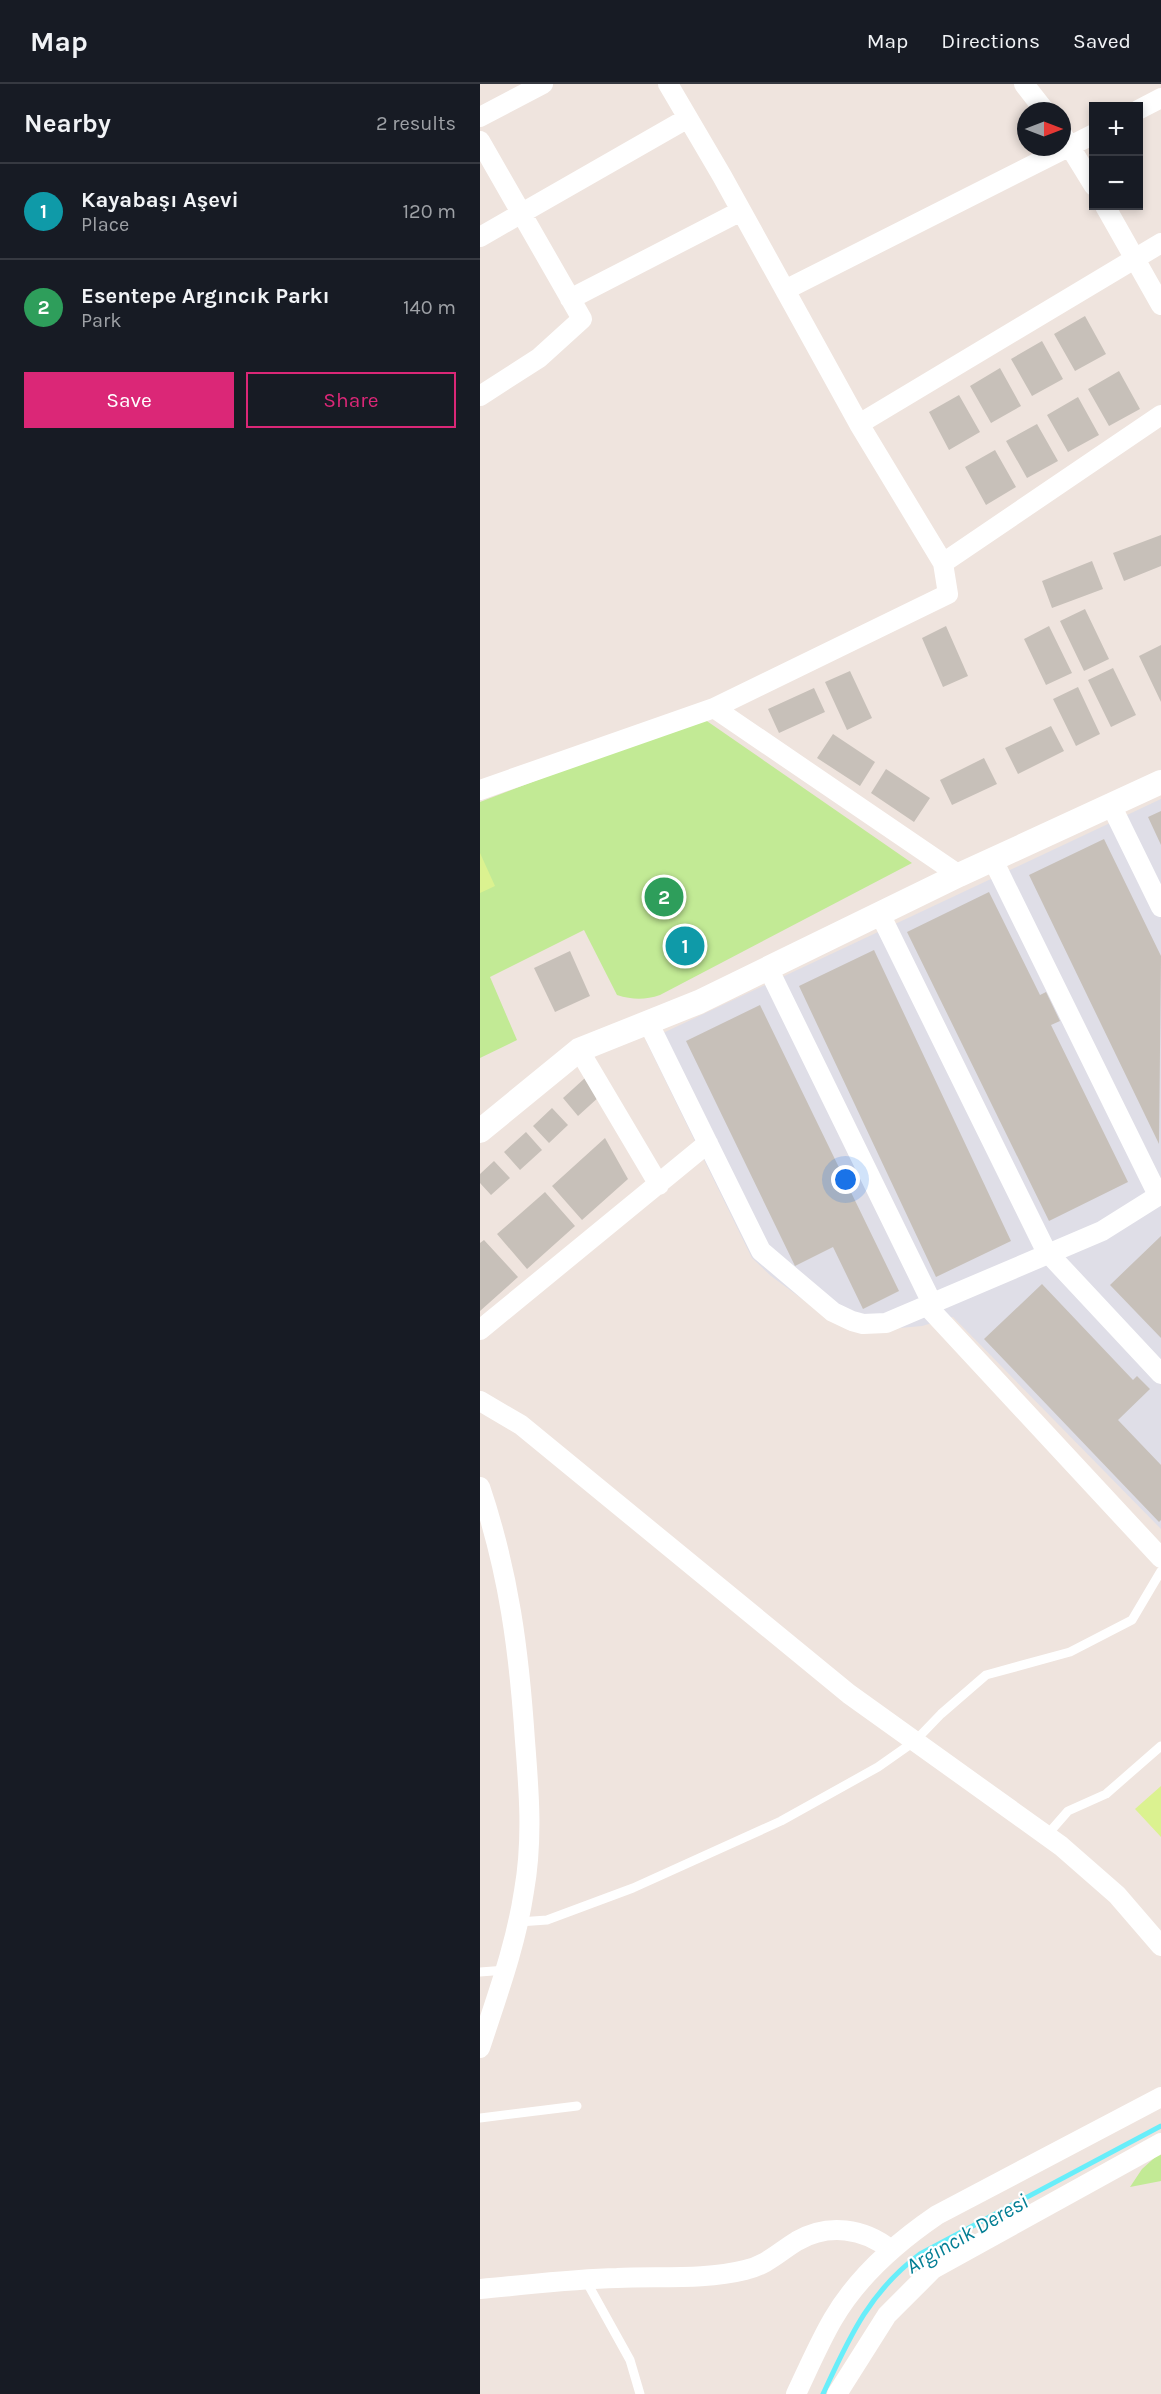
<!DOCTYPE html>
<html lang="en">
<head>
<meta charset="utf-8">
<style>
	:root { --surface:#171b24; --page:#242831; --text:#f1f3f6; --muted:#9ea1a6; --line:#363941; --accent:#db2777 }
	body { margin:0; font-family:Karla,sans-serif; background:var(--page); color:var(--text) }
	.controls { position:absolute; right:18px; top:18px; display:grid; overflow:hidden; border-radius:0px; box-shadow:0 3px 9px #0003 }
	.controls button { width:54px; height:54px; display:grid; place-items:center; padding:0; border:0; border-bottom:2px solid var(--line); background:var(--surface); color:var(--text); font:30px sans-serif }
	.compass { position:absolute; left:537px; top:18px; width:54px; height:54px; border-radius:50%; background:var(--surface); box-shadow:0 3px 9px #0003; rotate:90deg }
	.you { position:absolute; left:366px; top:1096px; width:21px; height:21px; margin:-15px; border:4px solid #fff; border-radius:50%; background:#1a73e8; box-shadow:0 0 0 9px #1a73e833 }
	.badge { display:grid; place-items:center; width:39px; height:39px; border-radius:50%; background:var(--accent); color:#fff; font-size:20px; font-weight:700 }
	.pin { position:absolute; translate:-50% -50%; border:3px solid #fff; box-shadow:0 2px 6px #0006 }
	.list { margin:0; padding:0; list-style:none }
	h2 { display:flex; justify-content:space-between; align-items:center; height:78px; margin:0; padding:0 24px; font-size:26px }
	h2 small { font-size:20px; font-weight:400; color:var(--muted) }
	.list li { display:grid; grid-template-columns:39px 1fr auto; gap:18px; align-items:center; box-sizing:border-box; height:96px; padding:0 24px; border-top:2px solid var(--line) }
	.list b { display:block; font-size:22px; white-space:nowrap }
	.list p { margin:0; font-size:20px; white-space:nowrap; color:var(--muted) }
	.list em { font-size:20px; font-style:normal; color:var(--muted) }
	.actions { display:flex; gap:12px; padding:18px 24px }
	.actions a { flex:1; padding:14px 0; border:2px solid var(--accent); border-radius:0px; text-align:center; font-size:21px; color:var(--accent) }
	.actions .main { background:var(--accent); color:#fff }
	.map { position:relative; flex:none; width:681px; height:2310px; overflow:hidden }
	header { display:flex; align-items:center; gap:36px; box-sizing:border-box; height:84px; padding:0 30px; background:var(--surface); border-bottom:2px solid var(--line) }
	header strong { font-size:28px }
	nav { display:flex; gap:33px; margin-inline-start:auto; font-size:21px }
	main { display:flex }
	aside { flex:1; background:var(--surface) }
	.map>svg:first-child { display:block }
	.industrial { fill:#dfdee7 }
	.green { fill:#c2ea95 }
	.pitch { fill:#dbf290 }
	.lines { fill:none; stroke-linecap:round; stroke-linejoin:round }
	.stream { stroke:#68eefa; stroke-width:5 }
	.building { fill:#c7c0b9 }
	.service { stroke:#fff; stroke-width:9 }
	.minor { stroke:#fff; stroke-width:20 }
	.tertiary { stroke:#fff; stroke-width:24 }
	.labels { text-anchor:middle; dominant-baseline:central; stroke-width:4.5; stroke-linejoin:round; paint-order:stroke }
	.water-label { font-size:22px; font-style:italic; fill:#037e94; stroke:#fff }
</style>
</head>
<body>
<header>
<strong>Map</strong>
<nav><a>Map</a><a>Directions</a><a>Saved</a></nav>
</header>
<main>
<aside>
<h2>Nearby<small>2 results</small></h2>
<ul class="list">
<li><span class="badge" style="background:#0f9aa8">1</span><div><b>Kayabaşı Aşevi</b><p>Place</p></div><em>120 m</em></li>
<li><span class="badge" style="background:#2e9e5b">2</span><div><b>Esentepe Argıncık Parkı</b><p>Park</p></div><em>140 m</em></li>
</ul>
<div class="actions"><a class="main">Save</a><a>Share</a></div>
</aside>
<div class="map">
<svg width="681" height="2310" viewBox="0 0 681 2310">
	<rect width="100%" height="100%" fill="#efe4de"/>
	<path class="industrial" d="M681 715V1445L473 1233 442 1242 409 1245 333 1223 291 1192 272 1174 166 957Z"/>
	<path class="green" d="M221 633 432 779 180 911C165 916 153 916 137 911L104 846 10 893 37 956 0 974V718Z
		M681 2068V2097L650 2103 662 2085Z"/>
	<path class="pitch" d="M0 769 15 802 0 809Z
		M681 1702V1753L655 1725Z"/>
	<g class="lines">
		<path class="stream" d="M343 2310C369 2254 389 2208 440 2170L681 2042"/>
	</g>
	<path class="building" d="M605 232 626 270 595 287 574 250Z
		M562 257 583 295 552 312 531 275Z
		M520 284 541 322 511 339 490 302Z
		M639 287 660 325 629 342 608 305Z
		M479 311 500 348 469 366 449 328Z
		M598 313 619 351 588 368 567 331Z
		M557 340 578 377 547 394 526 357Z
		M515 366 536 403 506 421 485 383Z
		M681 451V482L644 497 633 469Z
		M612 477 623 505 572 524 562 497Z
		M605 525 629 575 604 587 580 537Z
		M466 542 488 592 463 603 442 554Z
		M569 542 592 589 566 601 544 555Z
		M681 561V618L659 572Z
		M633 584 656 631 631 643 608 596Z
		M370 587 392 634 367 646 345 598Z
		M598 603 620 650 596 662 573 615Z
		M334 604 345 628 299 649 288 625Z
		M571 642 584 667 538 690 525 664Z
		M353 650 395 678 380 702 337 674Z
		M504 674 517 700 472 721 460 696Z
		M406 685 450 714 434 738 391 709Z
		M681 727V761L668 733Z
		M624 755 681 872 679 1060 549 791Z
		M509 808 560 911 566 908 580 937 571 941 648 1098 569 1137 427 848Z
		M217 843 227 866 194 880 184 857Z
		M394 866 531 1157 456 1193 319 902Z
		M90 867 110 912 75 928 54 884Z
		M280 921 419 1207 383 1225 353 1163 315 1182 206 957Z
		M105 994 120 1012 98 1032 83 1014Z
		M72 1024 88 1041 69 1059 53 1042Z
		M46 1048 62 1066 40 1086 24 1068Z
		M125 1054 148 1095 102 1136 72 1102Z
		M14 1077 30 1094 11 1111 0 1099V1090Z
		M65 1108 95 1142 47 1185 17 1150Z
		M681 1152V1254L630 1201Z
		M4 1156 38 1193 0 1227V1159Z
		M562 1200 653 1296 657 1292 670 1305 638 1336 681 1381V1436L679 1438 504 1255Z"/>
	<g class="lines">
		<path class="service" d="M567 1751 588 1727 626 1710 681 1662
			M39 1838 67 1836 153 1804 301 1737 398 1683 435 1657 461 1630 506 1591 590 1568 652 1536 681 1487
			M0 1888 26 1886
			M0 2034 97 2022
			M105 2195 150 2276 160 2310"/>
		<path class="minor" d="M188 0 242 92 379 340 463 479 681 331
			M544 0 565 27
			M658 26 681 14
			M0 33 63 0
			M582 50 614 102
			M0 57 102 235 59 274 0 312
			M625 122 681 221
			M0 153 208 34
			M305 206 614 50
			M90 215 261 127
			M379 340 681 159
			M234 624 479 791
			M0 706 234 624 468 510 463 479
			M631 721 681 823
			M513 776 678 1111
			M400 830 568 1171
			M288 884 452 1219
			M168 938 281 1167 353 1228 372 1237 383 1240 406 1239 622 1147 681 1110
			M99 966 179 1101
			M569 1170 681 1290
			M447 1222 681 1474
			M0 1246 228 1059
			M0 1317 41 1341 369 1610 581 1762 637 1811 681 1862
			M0 1403C29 1489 39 1567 45 1657 49 1707 53 1757 44 1807 36 1861 17 1912 0 1964
			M0 2205C46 2201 91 2195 137 2194 179 2192 225 2196 265 2186 287 2181 299 2168 317 2157 348 2139 384 2144 411 2166
			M316 2310C328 2285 339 2259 353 2235 378 2192 416 2159 457 2131L681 2013
			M357 2310 407 2231 453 2185 681 2059"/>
		<path class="tertiary" d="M0 1047 99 966 219 918 479 791 681 698"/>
	</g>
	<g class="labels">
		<g class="water-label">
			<text transform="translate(487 2150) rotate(-30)">Argıncık Deresi</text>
		</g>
	</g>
</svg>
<div class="controls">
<button>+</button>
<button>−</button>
</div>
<svg class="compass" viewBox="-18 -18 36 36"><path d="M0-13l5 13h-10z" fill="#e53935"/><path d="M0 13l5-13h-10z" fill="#9ea1a6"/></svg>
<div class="you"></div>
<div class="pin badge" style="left:205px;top:862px;background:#0f9aa8">1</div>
<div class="pin badge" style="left:184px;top:813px;background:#2e9e5b">2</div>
</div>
</main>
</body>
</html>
